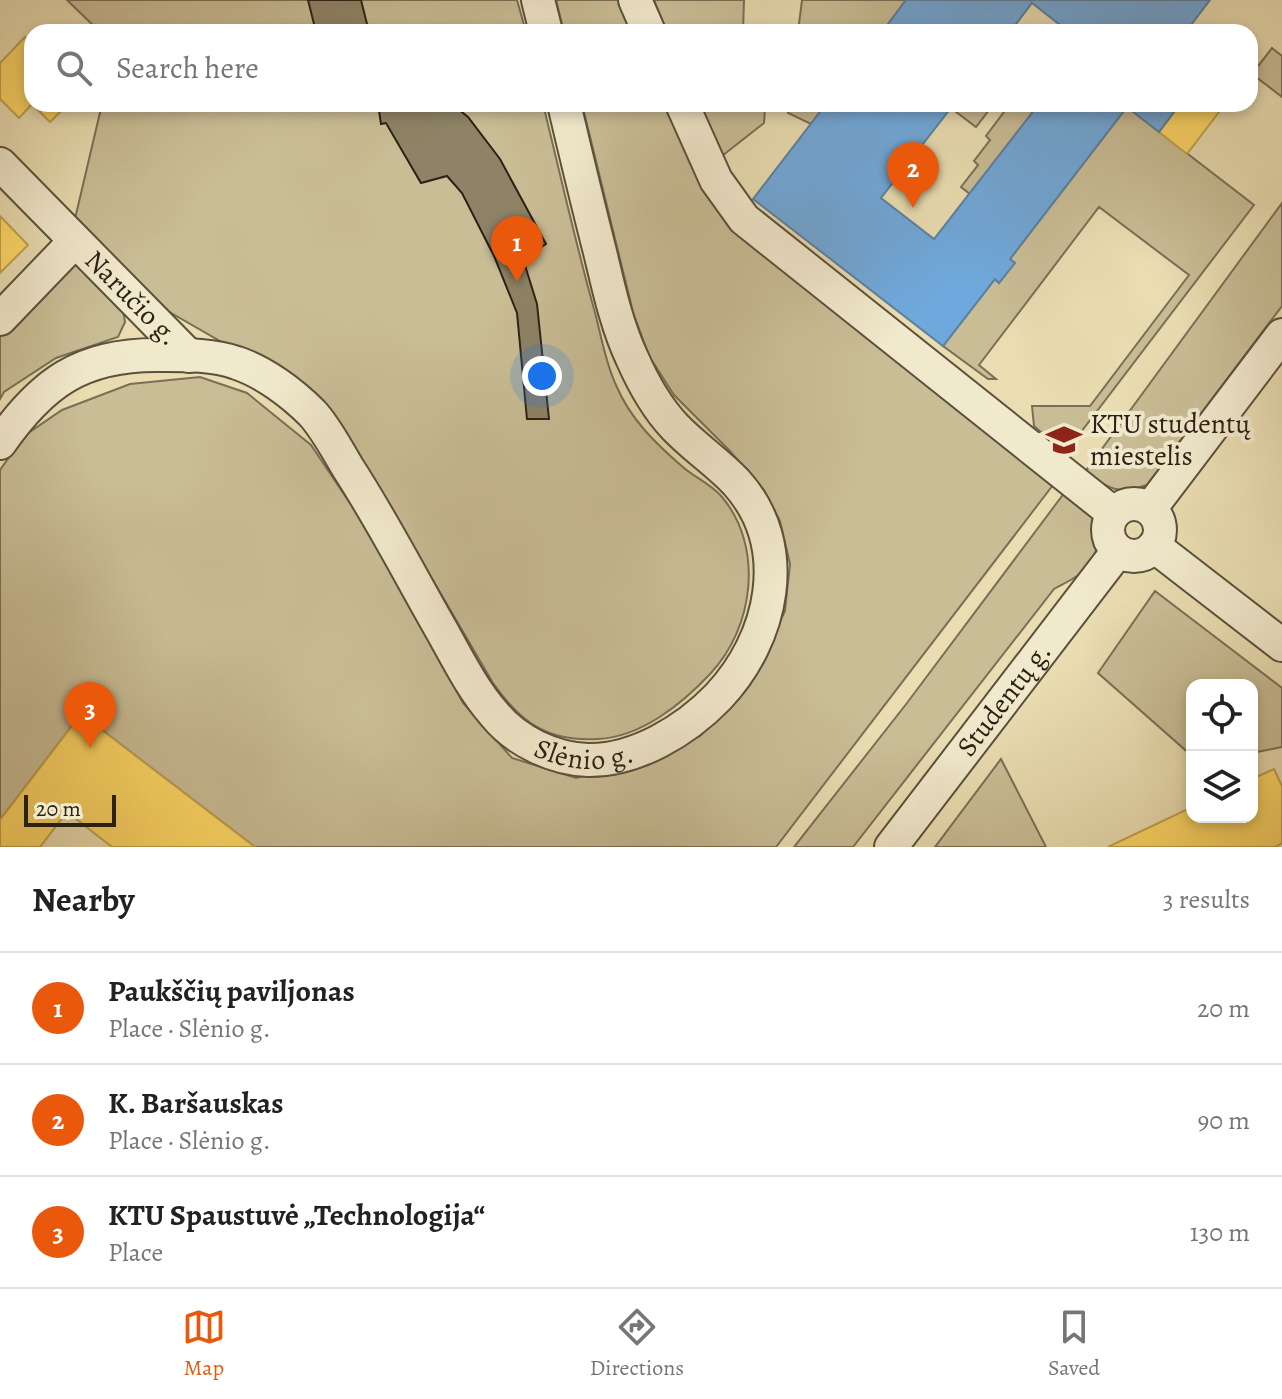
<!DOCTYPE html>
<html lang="en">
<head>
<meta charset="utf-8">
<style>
	:root { --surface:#fff; --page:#f6f6f6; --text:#222; --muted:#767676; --line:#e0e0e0; --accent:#ea580c }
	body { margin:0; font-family:Alegreya,serif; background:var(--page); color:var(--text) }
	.controls { position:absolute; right:24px; bottom:24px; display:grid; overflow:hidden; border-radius:16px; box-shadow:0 4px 12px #0003 }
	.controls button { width:72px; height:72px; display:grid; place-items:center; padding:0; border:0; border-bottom:2px solid var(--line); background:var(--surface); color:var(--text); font:40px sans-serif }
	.scale { position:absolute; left:24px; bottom:20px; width:92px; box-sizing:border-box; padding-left:8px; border:4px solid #2c2115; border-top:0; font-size:22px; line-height:28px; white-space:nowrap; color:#2c2115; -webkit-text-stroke:6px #f1e9cc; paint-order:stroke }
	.you { position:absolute; left:542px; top:376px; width:28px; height:28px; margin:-20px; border:6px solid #fff; border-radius:50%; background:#1a73e8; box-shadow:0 0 0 12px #1a73e833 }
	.badge { display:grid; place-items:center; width:52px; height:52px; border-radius:50%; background:var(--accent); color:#fff; font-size:26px; font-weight:700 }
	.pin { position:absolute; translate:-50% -66px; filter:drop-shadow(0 2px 4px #0008) }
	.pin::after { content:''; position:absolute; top:42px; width:28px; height:24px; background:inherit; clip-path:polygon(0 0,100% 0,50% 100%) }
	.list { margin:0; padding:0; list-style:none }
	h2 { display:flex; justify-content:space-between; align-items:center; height:104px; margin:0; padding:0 32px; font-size:34px }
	h2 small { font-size:26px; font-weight:400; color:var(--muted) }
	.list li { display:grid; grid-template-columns:52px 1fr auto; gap:24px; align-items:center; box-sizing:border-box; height:112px; padding:0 32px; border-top:2px solid var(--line) }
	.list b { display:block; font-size:30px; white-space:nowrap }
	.list p { margin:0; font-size:26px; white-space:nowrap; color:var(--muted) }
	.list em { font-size:26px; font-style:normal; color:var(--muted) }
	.icon { flex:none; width:44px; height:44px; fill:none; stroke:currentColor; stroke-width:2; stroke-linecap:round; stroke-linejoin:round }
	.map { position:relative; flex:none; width:1282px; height:847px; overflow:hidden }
	.search { position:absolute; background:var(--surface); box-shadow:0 4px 12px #0003; left:24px; right:24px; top:24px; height:88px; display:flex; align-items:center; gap:20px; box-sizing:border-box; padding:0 28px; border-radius:24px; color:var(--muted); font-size:30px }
	.sheet { height:440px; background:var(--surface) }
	nav { display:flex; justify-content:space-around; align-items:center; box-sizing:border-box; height:112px; border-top:2px solid var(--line); background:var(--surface); font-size:22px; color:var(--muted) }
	nav a { display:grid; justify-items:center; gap:4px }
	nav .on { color:var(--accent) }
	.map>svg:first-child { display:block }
	.green { fill:#c9bd96; stroke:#7a6f56; stroke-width:2 }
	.homes { fill:#ffd966; stroke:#c0a24e; stroke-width:2 }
	.schools { fill:#6fa8dc; stroke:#5b80a0; stroke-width:2 }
	.building { fill:#8e8366; stroke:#2c2115; stroke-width:2 }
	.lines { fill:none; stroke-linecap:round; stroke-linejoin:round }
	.street-casing { stroke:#5b503c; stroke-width:36 }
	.street { stroke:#f1e9cc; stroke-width:32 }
	.labels { text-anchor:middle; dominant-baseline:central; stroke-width:8; stroke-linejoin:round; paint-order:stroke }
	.street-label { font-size:28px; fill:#2c2115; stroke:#f1e9cc }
	.poi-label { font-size:28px; fill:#2c2115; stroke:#f1e9cc; text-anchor:start }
</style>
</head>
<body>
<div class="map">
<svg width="1282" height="847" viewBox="0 0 1282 847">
	<rect width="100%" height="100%" fill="#e9ddb1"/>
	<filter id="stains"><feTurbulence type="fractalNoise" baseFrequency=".0025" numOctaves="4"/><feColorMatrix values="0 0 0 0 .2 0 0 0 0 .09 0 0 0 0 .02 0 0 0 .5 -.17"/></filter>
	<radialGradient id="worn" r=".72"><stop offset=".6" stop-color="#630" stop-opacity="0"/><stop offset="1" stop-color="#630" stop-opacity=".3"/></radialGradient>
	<path class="green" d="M67 0H517L526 32H100Z
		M556 0H622L636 32H564Z
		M654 0H744L743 32H667Z
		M802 0H906L882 32H798Z
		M1272 48 1282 56V97L1252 74Z
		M102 104H543C560 173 575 241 594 309 601 334 605 362 616 385 630 419 656 444 684 468 696 478 712 485 722 497 764 547 754 628 710 674 682 704 641 737 598 739 548 742 521 723 493 683L345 430 328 407 290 376 220 341 152 302 74 223Z
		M582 104H667L706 193 729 227 1053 485 776 847H255L81 714 0 820V470L24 436 62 410 130 384 200 377 247 393 311 445 368 530 463 703 512 758 576 778 653 760 700 736 750 685 785 611 790 564 780 521 764 490 729 450 674 395 649 356 633 312Z
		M698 104H760L765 108 764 123 722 156Z
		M789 104H826L811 124 788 113Z
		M954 104H990L992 106 976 127 951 108Z
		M1010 104H1039L970 194 961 187 978 165 974 161 990 140 986 136Z
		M1127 107 1254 205 1065 453 1034 426 1032 406H1090L1189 275 1099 207 979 365 996 379H988L943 346 995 279 999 283 1014 263 1010 259Z
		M1282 203V306L1147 485C1116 495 1110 489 1085 472Z
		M75 256 122 304 125 322 118 337 56 358 4 392 0 399V337Z
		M1065 492C1074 501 1087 509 1094 519 1107 538 1093 564 1077 576 1070 581 1061 585 1054 589L853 847H794L907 703Z
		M1155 591 1282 688V747L1252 753V685H1192V756L1098 673Z
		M1001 759 1046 847H935Z"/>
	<path class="homes" d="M25 37 32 44V104H68L50 122 32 104 19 118 0 99V63Z
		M1180 104H1225L1187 154 1159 132Z
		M0 216 28 245 0 273Z
		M81 714 255 847H112L67 812 40 847H0V820Z
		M1274 769 1282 786V843L1275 847H1108L1192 807V817H1252V779Z"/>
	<path class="schools" d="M906 0H1210L1188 29 1192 32H1069L1032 3 1010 32H882Z
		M826 104H954L881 198 934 239 1039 104H1180L1159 132 1127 107 1010 259 1015 263 999 283 995 279 943 346 753 199Z"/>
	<path class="building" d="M308 0H361L369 32H316Z
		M378 104H452L468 117 500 159 546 244 523 259 537 304 549 419H527L517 313 494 256 462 193 447 176 421 183 386 123 381 124Z"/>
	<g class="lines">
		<g class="street-casing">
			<g id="street">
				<path d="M538 0 546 32"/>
				<path d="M635 0 649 32"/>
				<path d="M682 104 716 180 744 219 1113 513"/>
				<path id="s1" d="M0 164 189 356"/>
				<path d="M0 319 75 241"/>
				<path id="s2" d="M0 443C42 383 81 355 156 355 182 355 212 354 237 363 264 372 292 393 312 413 326 428 337 450 348 468 382 520 411 577 442 631 458 660 473 690 495 715 516 741 554 759 588 760 636 761 686 730 718 697 773 639 794 546 736 482 717 462 694 447 675 427 656 407 643 383 632 358 617 326 609 290 601 256 588 205 576 155 564 104"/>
				<circle cx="1134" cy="530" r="26"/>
				<path d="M1150 509 1282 335"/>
				<path d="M1154 546 1282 645"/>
				<path id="s3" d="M891 847 1118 551"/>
			</g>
		</g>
		<use href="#street" class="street"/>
	</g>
	<defs>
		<g id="university-bare" transform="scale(2.76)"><path d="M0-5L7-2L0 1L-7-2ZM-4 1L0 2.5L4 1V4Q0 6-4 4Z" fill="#8f2418" stroke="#f1e9cc" stroke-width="2.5" paint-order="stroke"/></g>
	</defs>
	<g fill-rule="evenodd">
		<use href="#university-bare" x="1064" y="440"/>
	</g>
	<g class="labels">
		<g class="street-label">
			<text stroke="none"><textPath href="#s1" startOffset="188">Naručio g.</textPath></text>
			<text stroke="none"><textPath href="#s3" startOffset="186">Studentų g.</textPath></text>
			<text stroke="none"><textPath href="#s2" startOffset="816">Slėnio g.</textPath></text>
		</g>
		<g class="poi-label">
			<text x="1090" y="424">KTU studentų<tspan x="1090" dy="32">miestelis</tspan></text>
		</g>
	</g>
	<rect width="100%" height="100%" filter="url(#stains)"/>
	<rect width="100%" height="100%" fill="url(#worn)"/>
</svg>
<div class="controls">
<button><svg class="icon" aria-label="locate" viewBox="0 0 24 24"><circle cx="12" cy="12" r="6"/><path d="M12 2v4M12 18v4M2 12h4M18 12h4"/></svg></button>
<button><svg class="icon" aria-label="layers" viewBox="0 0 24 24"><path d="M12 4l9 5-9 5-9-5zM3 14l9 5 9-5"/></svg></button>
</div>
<div class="scale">20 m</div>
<div class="you"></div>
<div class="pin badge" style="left:517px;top:282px">1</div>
<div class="pin badge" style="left:913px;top:208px">2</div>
<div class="pin badge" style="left:90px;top:748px">3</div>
<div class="search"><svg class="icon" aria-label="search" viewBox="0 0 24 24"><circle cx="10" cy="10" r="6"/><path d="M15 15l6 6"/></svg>Search here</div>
</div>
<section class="sheet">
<h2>Nearby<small>3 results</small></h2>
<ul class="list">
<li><span class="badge">1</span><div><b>Paukščių paviljonas</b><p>Place · Slėnio g.</p></div><em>20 m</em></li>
<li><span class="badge">2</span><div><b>K. Baršauskas</b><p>Place · Slėnio g.</p></div><em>90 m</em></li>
<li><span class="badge">3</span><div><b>KTU Spaustuvė „Technologija“</b><p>Place</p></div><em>130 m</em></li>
</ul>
</section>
<nav>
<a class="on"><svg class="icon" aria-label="map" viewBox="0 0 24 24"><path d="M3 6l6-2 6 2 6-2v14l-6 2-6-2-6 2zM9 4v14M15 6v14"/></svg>Map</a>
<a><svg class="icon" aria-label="directions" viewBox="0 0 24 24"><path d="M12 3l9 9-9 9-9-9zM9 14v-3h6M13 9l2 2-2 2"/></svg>Directions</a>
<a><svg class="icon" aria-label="saved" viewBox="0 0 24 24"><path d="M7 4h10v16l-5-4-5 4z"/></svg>Saved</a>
</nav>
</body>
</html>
